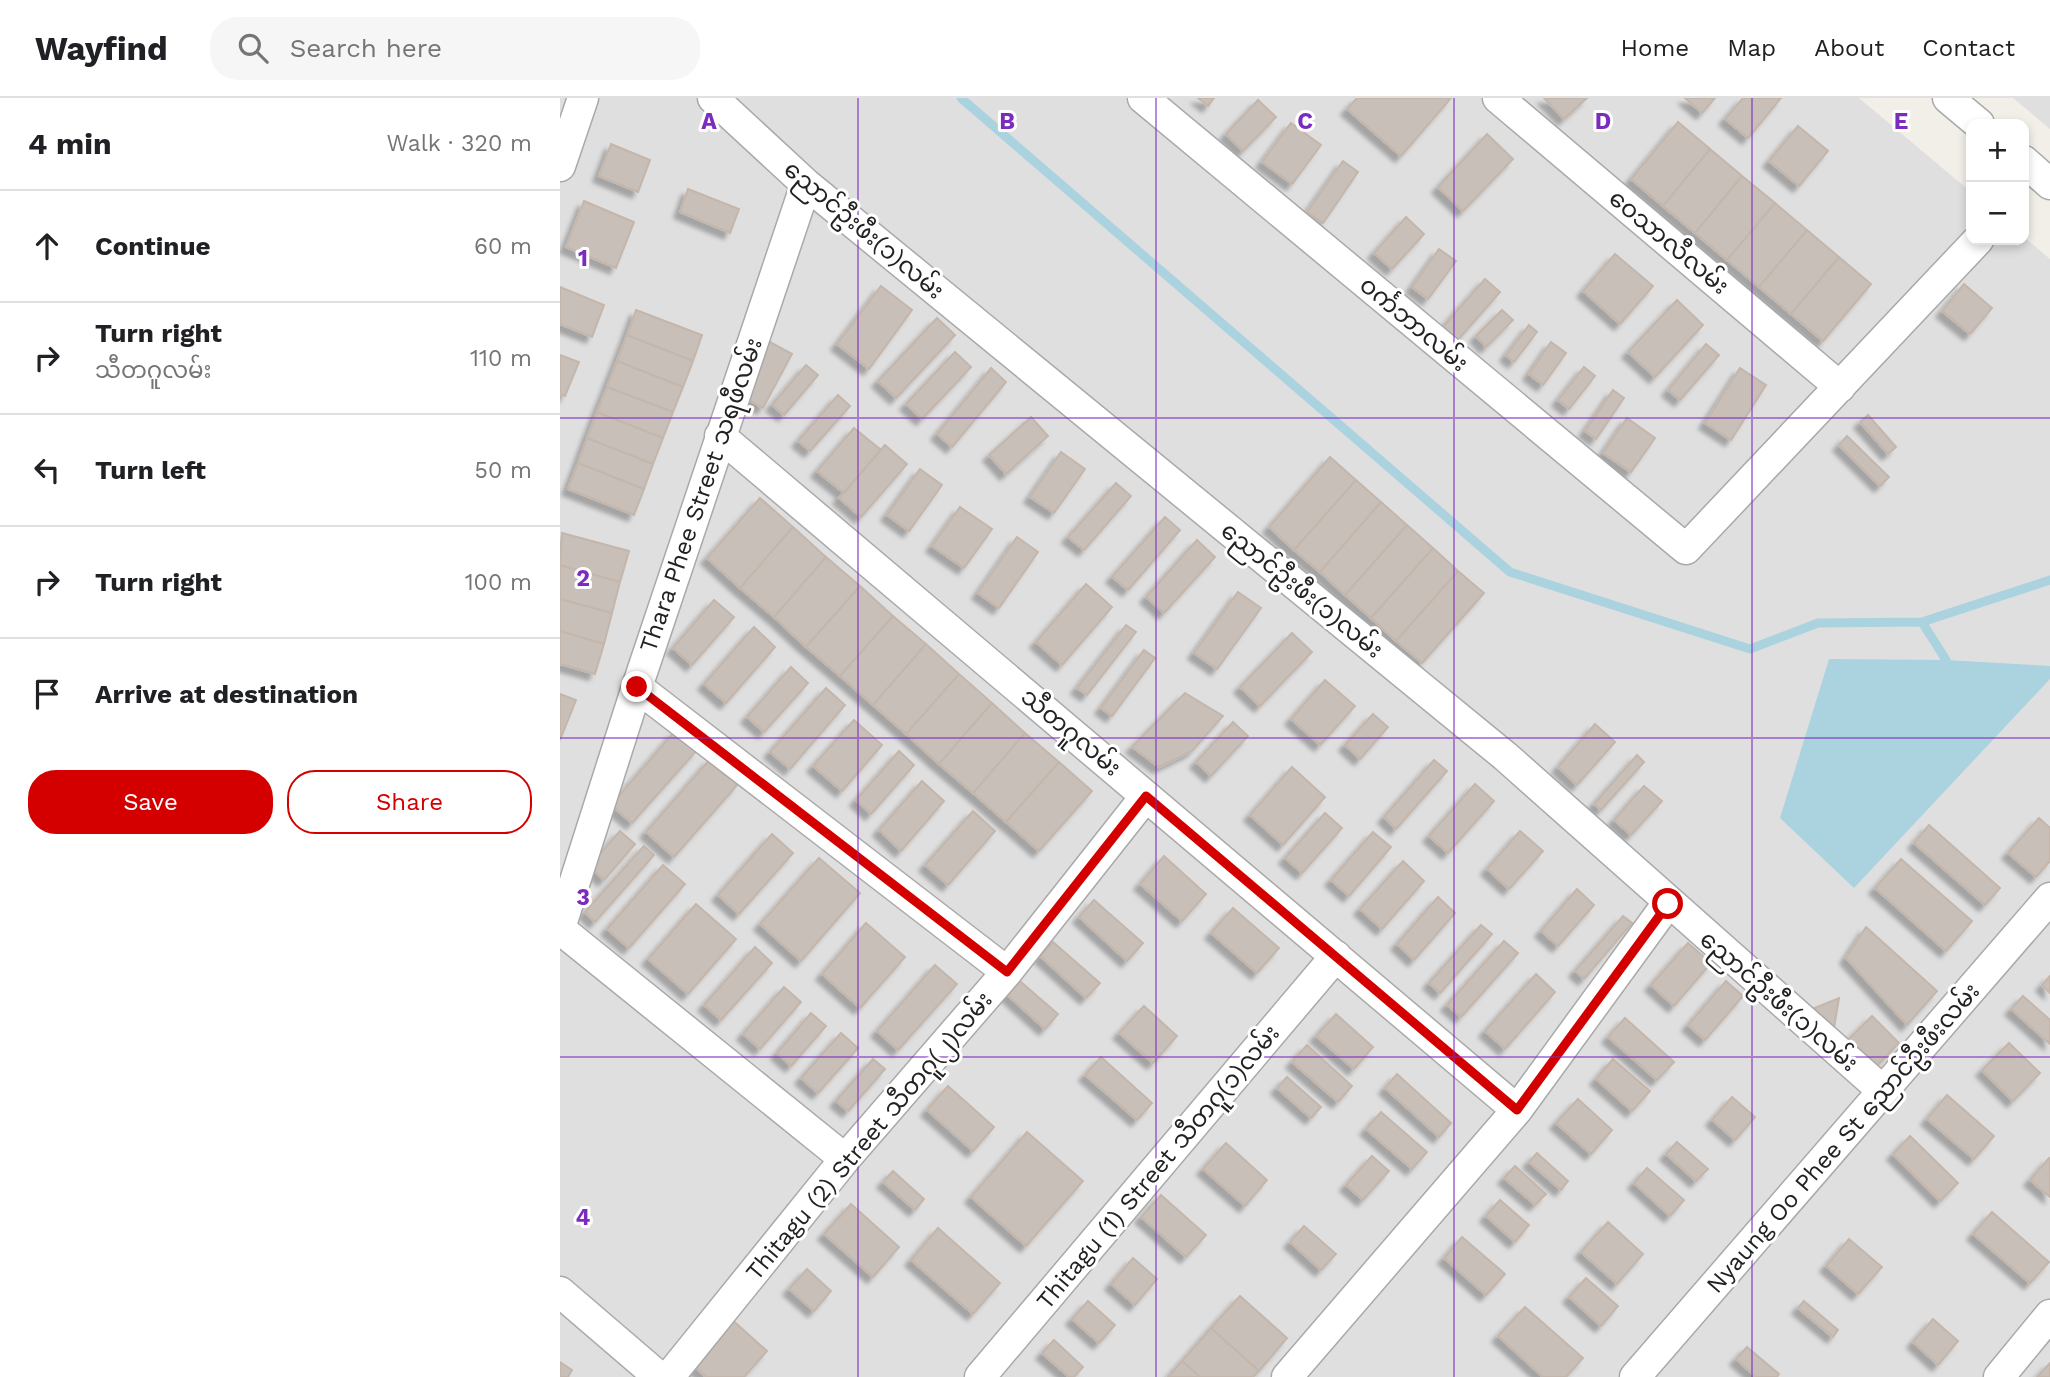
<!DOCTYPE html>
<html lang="en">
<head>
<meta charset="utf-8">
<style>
	:root { --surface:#fff; --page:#f6f6f6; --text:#202124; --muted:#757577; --line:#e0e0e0; --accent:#d40000 }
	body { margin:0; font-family:"Work Sans","Noto Sans Myanmar",sans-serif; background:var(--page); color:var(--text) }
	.controls { position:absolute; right:21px; top:21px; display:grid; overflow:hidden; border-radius:14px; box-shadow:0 4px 10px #0003 }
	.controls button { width:63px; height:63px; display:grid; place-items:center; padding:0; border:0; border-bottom:2px solid var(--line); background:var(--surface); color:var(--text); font:35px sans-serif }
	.stop { position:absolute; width:21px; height:21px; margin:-16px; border:5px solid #d40000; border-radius:50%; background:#fff }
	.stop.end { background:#d40000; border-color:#fff; box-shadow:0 2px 7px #0008 }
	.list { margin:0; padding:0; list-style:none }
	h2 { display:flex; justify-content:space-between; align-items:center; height:91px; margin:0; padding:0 28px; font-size:30px }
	h2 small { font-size:23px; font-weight:400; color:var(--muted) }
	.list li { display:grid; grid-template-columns:46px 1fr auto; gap:21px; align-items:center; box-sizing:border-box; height:112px; padding:0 28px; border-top:2px solid var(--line) }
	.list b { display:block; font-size:26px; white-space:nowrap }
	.list p { margin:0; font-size:23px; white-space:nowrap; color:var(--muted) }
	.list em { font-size:23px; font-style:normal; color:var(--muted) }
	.actions { display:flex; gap:14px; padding:21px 28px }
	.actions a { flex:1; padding:16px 0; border:2px solid var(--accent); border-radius:28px; text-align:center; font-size:24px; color:var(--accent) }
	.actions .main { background:var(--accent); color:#fff }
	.icon { flex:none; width:38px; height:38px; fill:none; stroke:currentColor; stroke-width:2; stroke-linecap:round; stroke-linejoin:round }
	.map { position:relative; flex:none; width:1490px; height:1279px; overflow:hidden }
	header { display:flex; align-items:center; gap:42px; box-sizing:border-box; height:98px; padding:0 35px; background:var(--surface); border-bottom:2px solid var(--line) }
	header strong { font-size:33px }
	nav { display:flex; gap:38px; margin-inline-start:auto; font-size:24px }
	.search { width:490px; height:63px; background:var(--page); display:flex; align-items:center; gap:18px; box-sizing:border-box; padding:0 24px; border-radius:28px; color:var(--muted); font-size:26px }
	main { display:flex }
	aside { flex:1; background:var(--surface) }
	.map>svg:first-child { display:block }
	.residential { fill:#e0dfdf }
	.water { fill:#aad3df }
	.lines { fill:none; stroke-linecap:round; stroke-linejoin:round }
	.stream { stroke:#aad3df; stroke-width:9 }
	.building { fill:#c7bfb8; stroke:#c4b6ab; stroke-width:2; filter:url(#shadow) }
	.minor-casing { stroke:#a9a9a9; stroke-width:33 }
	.minor { stroke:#fff; stroke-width:30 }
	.route { stroke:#d40000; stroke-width:9 }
	.grid { fill:none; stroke:#7b2cbf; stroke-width:2; stroke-opacity:0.55 }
	.labels { text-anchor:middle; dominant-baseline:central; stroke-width:6; stroke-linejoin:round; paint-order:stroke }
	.street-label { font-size:24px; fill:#222; stroke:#fff }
	.grid-label { font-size:23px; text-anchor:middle; font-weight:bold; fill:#7b2cbf; stroke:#fff; stroke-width:6; stroke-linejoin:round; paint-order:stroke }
</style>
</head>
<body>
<header>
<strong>Wayfind</strong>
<div class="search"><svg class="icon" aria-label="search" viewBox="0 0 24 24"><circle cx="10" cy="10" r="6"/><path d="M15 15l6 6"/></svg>Search here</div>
<nav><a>Home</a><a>Map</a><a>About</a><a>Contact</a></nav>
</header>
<main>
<aside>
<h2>4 min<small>Walk · 320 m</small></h2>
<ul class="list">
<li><svg class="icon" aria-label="ahead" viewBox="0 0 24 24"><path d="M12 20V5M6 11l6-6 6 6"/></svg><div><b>Continue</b></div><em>60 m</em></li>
<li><svg class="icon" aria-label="right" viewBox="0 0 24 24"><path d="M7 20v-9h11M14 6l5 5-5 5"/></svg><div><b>Turn right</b><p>သီတဂူလမ်း</p></div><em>110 m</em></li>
<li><svg class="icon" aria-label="left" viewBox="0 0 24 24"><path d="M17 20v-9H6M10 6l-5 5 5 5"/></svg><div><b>Turn left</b></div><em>50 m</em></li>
<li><svg class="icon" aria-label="right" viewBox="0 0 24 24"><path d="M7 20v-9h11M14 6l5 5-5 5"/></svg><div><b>Turn right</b></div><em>100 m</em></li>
<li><svg class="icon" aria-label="arrive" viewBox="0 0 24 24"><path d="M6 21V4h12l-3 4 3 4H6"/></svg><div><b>Arrive at destination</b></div></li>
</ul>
<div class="actions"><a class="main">Save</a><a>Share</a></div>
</aside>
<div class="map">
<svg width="1490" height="1279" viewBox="0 0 1490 1279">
	<defs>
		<filter id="shadow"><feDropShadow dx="-6" dy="6" stdDeviation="2" flood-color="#0004"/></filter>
	</defs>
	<rect width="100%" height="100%" fill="#f2efe9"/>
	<path class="residential" d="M0 0H1299L1411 94V142H1464V139L1490 161V1279H0Z
		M1453 0H1490V31Z"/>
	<path class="water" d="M1269 561 1386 562 1490 568V581L1294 790 1220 720Z"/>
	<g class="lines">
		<path class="stream" d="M401 0 950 474 1190 551 1258 525 1362 524 1386 562
			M1362 524 1490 482"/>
	</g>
	<path class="building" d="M638 0H654L648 8Z
		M797 0H891L841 58 787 11Z
		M984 0H1027L1004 21Z
		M1125 0H1155L1142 15Z
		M1183 0H1221L1188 40 1165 21Z
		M698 2 716 19 683 53 666 36Z
		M1118 24 1150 51 1103 108 1071 81Z
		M731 25 761 47 732 86 702 64Z
		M1238 28 1268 53 1239 88 1209 63Z
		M927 36 953 61 903 113 878 89Z
		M51 46 90 62 78 94 39 78Z
		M1150 51 1182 78 1135 135 1103 108Z
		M783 63 798 74 763 125 747 114Z
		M1182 78 1215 105 1167 162 1135 135Z
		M128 91 179 111 170 135 120 114Z
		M24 103 74 124 56 170 6 149Z
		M1215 105 1247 132 1199 189 1167 162Z
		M846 119 864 136 832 171 814 155Z
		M1247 132 1279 159 1231 216 1199 189Z
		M879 151 896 163 868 201 852 189Z
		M1055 156 1093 188 1060 226 1023 193Z
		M1279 159 1311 186 1263 243 1231 216Z
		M925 181 940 194 896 244 881 231Z
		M1404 186 1432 210 1410 236 1382 213Z
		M321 188 352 212 309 271 277 246Z
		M0 189 44 207 32 239 0 226Z
		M1117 202 1143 227 1095 279 1068 254Z
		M76 212 142 237 133 263 67 237Z
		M942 212 953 222 926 249 916 238Z
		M377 220 395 237 336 300 318 283Z
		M969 227 977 234 954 264 946 257Z
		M67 237 133 263 123 289 57 263Z
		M208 243 232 256 203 310 178 296Z
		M991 244 1006 255 983 287 969 276Z
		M1146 246 1159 257 1120 302 1108 292Z
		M395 254 411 269 362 321 346 306Z
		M0 257 19 264 5 298 0 296Z
		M57 263 123 289 113 314 47 289Z
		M246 267 258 277 224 317 212 307Z
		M1024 269 1035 278 1009 311 998 302Z
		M431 270 446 284 392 349 377 336Z
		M1180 270 1206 287 1171 342 1145 325Z
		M47 289 113 314 103 340 37 314Z
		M1053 292 1064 300 1036 341 1025 333Z
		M278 297 290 308 250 353 238 343Z
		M37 314 103 340 93 366 27 340Z
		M1308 317 1336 349 1328 356 1300 324Z
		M471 319 488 338 446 376 429 357Z
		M1067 320 1095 340 1071 374 1043 355Z
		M294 330 321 352 284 395 257 373Z
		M1287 338 1329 379 1320 388 1279 347Z
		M27 340 93 366 84 391 18 365Z
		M325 347 347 366 301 419 279 400Z
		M501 354 525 371 494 415 470 399Z
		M770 359 796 382 734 452 709 429Z
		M18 365 84 391 74 417 8 391Z
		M360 371 382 387 349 433 327 417Z
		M796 382 821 404 760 474 734 452Z
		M556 385 571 398 524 452 508 439Z
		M200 400 233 429 180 490 147 460Z
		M821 404 847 427 785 497 760 474Z
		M400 409 432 431 404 470 372 448Z
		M605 419 620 432 568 492 552 479Z
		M847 427 873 450 811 520 785 497Z
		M233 429 266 459 214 519 180 490Z
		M2 435 69 453 60 484 0 467Z
		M457 439 478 454 439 510 418 495Z
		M637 442 655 459 604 515 586 499Z
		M873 450 898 473 836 543 811 520Z
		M266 459 300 488 246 549 214 519Z
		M0 467 60 484 52 515 0 501Z
		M898 473 924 495 862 565 836 543Z
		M526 486 552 509 502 567 476 544Z
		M300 488 333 518 280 578 246 549Z
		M678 494 701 510 657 571 634 555Z
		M0 501 52 515 44 546 0 533Z
		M154 502 174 519 132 567 113 550Z
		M333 518 366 546 313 607 280 578Z
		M566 527 576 534 527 597 517 590Z
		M194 529 215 549 166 605 144 586Z
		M0 533 44 546 35 576 0 566Z
		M732 535 752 554 700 608 680 589Z
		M366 546 399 576 346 636 313 607Z
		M584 552 595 560 552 618 541 610Z
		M231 569 248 585 204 634 187 619Z
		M399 576 432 605 379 666 346 636Z
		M765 582 795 608 760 647 731 621Z
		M266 590 285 607 230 671 210 654Z
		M625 595 663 618 632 653 599 669 572 649Z
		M0 596 16 602 0 642Z
		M432 605 465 635 413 695 379 666Z
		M813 616 828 629 800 661 785 647Z
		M294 622 322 647 282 693 253 668Z
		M673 624 688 638 651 678 636 664Z
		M1035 626 1055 644 1017 687 998 669Z
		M115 633 137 652 72 725 51 707Z
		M465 635 499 664 446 724 413 695Z
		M339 653 354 667 311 716 296 702Z
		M1077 657 1084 664 1041 712 1034 706Z
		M150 661 178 686 114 759 86 734Z
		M874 662 887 673 836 731 824 719Z
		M499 664 532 693 479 753 446 724Z
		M732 669 765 699 723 747 690 717Z
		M362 683 384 703 341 753 319 732Z
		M915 686 934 703 888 755 869 738Z
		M1084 688 1102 703 1071 737 1054 722Z
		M413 713 435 733 388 787 365 767Z
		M765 715 782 730 742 775 725 760Z
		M1479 720 1490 730V763L1476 779 1448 755Z
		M1369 727 1440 790 1425 807 1354 745Z
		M60 733 75 746 44 782 29 768Z
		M960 733 983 753 949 791 927 771Z
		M813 734 831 749 789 798 771 782Z
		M212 736 233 755 179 816 158 797Z
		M84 748 94 757 35 824 25 814Z
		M604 758 646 796 622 823 580 786Z
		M259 760 300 795 241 863 200 826Z
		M1341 761 1412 823 1386 853 1315 790Z
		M843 763 864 783 822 831 800 811Z
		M103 767 125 786 69 850 47 831Z
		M1017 791 1034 807 998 848 981 833Z
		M878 799 895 815 854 862 837 846Z
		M534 802 583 845 567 863 519 819Z
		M136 806 176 841 128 896 88 861Z
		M673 810 719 850 697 875 651 835Z
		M1063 818 1072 825 1024 881 1015 873Z
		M306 825 345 859 300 910 262 876Z
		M921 827 932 836 880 895 869 885Z
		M1306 829 1377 893 1347 927 1286 860Z
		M944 843 958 855 901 919 887 907Z
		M493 844 540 885 526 900 480 858Z
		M1128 845 1151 865 1114 908 1091 887Z
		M195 849 212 865 161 922 144 907Z
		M375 867 397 886 338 952 317 933Z
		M976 876 995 894 945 951 925 933Z
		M454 878 498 916 485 931 442 892Z
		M1490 878V895L1482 887Z
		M1166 883 1183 898 1145 942 1128 927Z
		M224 889 241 904 200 951 183 936Z
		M1463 898 1490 922V946L1451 911Z
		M1279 900 1274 930 1250 912Z
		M584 908 617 938 593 965 559 935Z
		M251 915 266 928 231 968 217 955Z
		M776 916 813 949 794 971 756 938Z
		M1312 918 1339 945 1310 975 1282 948Z
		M1065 920 1114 964 1097 982 1048 939Z
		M281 935 298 950 258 995 241 980Z
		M1449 945 1480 975 1453 1003 1422 972Z
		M747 947 792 988 778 1004 732 964Z
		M541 959 592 1005 577 1022 525 977Z
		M313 961 325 971 288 1013 276 1003Z
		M1053 961 1090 993 1072 1013 1036 981Z
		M837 976 891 1025 879 1039 825 990Z
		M727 979 761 1009 751 1020 717 990Z
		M388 988 434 1029 413 1053 367 1012Z
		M1387 997 1434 1038 1414 1061 1367 1021Z
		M1172 999 1195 1019 1175 1042 1152 1022Z
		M1018 1001 1052 1032 1031 1056 996 1025Z
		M821 1014 867 1054 852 1071 806 1031Z
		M467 1034 523 1083 466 1148 411 1099Z
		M1350 1038 1398 1085 1380 1103 1333 1056Z
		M1117 1044 1148 1071 1136 1083 1106 1056Z
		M666 1045 707 1082 685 1108 643 1071Z
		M977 1055 1008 1083 1001 1092 969 1064Z
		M812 1058 829 1073 803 1102 786 1087Z
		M1489 1060 1490 1061V1099L1470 1082Z
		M955 1068 986 1096 975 1107 944 1080Z
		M1087 1070 1124 1102 1110 1118 1074 1085Z
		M333 1073 364 1101 355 1112 323 1084Z
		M601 1097 646 1137 626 1159 581 1119Z
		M940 1102 969 1127 955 1144 926 1118Z
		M291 1106 339 1149 313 1179 264 1136Z
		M1432 1114 1489 1164 1470 1185 1413 1136Z
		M1048 1124 1083 1156 1057 1186 1021 1154Z
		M744 1128 776 1156 761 1172 730 1144Z
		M378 1130 440 1185 413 1216 351 1162Z
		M902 1139 945 1176 926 1197 884 1160Z
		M1289 1141 1322 1169 1298 1196 1266 1168Z
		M573 1160 597 1181 575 1207 551 1186Z
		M247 1171 271 1193 254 1213 229 1191Z
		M1026 1180 1058 1208 1041 1228 1009 1199Z
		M680 1198 727 1240 699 1273 651 1230Z
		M528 1203 555 1227 539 1245 512 1221Z
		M1244 1203 1278 1232 1273 1239 1238 1210Z
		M965 1209 1023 1260 1006 1279H983L938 1238Z
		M169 1219 207 1253 184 1279H146L130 1264Z
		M1373 1221 1398 1243 1378 1267 1353 1244Z
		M651 1230 699 1273 693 1279H640L622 1263Z
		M494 1242 523 1269 514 1279H509L482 1255Z
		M1187 1249 1219 1276 1217 1279H1196L1176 1261Z
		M622 1263 640 1279H608Z
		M0 1264 12 1272 8 1279H0Z
		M1490 1265V1279H1477Z"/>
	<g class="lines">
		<g class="minor-casing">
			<path id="minor" d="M153 0 246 86 945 658 1323 993
				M583 0 1126 451 1418 142
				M938 0 1280 289
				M1388 0 1419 26
				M1464 63 1490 86
				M0 68 23 0
				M160 338 957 1012
				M77 589 447 874
				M0 830 77 589 246 86
				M0 831 285 1061
				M0 1194 99 1279
				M109 1279 285 1061 447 874 586 698
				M420 1279 776 858
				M727 1279 957 1012 1108 805
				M1075 1279 1490 800
				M1439 1279 1490 1217"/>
		</g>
		<use href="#minor" class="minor"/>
	</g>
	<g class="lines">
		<path class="route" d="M77 589 447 874 586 698 957 1012 1108 806"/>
	</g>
	<path class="grid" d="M298 0V1279M596 0V1279M894 0V1279M1192 0V1279M0 320H1490M0 640H1490M0 959H1490"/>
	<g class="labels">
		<g class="street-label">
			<text transform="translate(304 132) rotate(40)">ညောင်ဦးဖီး(၁)လမ်း</text>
			<text transform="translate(1109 144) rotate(40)">ဝေသာလီလမ်း</text>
			<text transform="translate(854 226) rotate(40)">ဝင်္ကဘာလမ်း</text>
			<text transform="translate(141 397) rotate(-71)">Thara Phee Street သရဖီလမ်း</text>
			<text transform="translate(742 492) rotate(39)">ညောင်ဦးဖီး(၁)လမ်း</text>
			<text transform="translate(511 634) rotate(40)">သီတဂူလမ်း</text>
			<text transform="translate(1219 903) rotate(41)">ညောင်ဦးဖီး(၁)လမ်း</text>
			<text transform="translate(309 1038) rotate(-50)">Thitagu (2) Street သီတဂူ(၂)လမ်း</text>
			<text transform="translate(1283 1040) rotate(-49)">Nyaung Oo Phee St ညောင်ဦးဖီးလမ်း</text>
			<text transform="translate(598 1069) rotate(-50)">Thitagu (1) Street သီတဂူ(၁)လမ်း</text>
		</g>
	</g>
	<g class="grid-label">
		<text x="149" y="31">A</text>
		<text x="447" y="31">B</text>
		<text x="745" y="31">C</text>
		<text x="1043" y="31">D</text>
		<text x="1341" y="31">E</text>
		<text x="23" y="168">1</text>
		<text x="23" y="488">2</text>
		<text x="23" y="807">3</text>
		<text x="23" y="1127">4</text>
	</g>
</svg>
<div class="controls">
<button>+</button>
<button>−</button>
</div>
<div class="stop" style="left:1108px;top:806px"></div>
<div class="stop end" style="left:77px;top:589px"></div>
</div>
</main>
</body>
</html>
